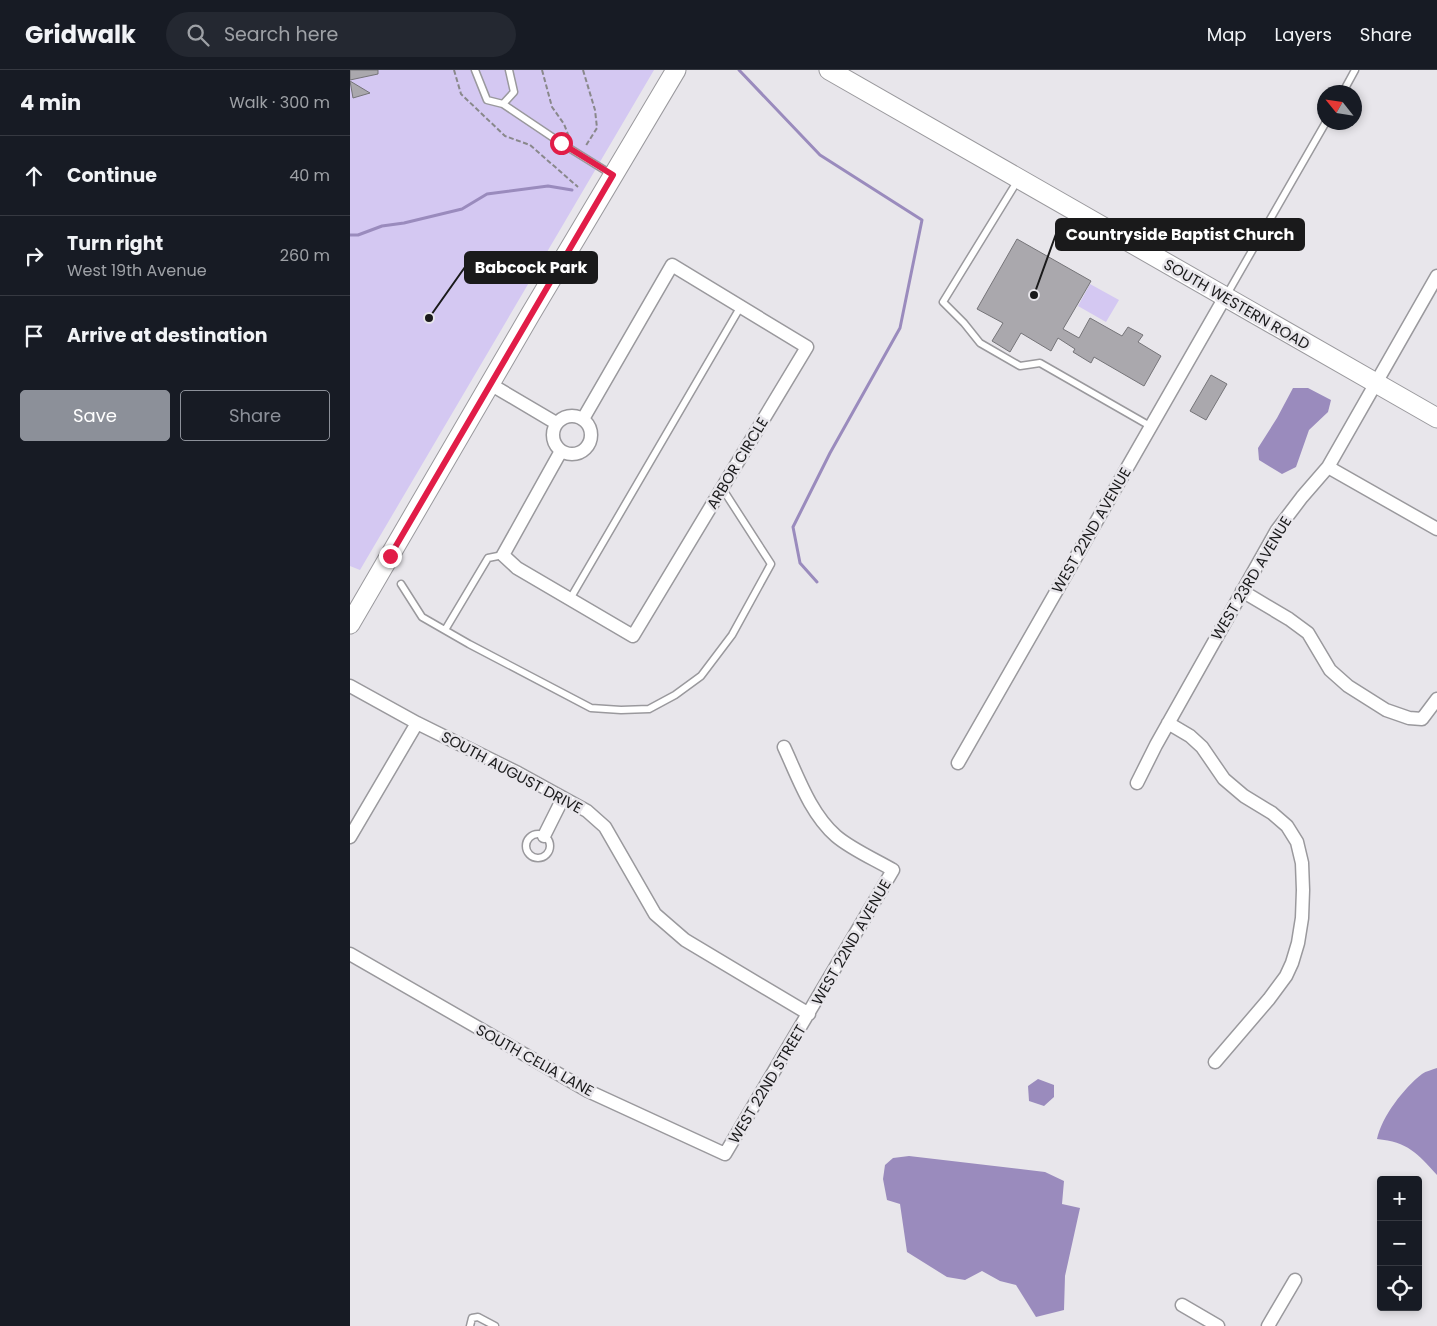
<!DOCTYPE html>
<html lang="en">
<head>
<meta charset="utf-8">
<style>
	:root { --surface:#171b24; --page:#242831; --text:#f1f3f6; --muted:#9ea1a6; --line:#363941; --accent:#8c9099 }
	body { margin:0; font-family:Poppins,sans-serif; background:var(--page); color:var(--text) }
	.controls { position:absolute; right:15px; bottom:15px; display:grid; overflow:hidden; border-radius:5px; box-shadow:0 2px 8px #0003 }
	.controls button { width:45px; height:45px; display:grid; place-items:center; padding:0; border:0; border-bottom:1px solid var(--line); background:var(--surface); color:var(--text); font:25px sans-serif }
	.compass { position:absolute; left:967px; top:15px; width:45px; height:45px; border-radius:50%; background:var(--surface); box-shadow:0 2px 8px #0003; rotate:300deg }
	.stop { position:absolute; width:15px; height:15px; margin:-11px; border:4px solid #e11d48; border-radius:50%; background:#fff }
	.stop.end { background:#e11d48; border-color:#fff; box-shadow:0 1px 5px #0008 }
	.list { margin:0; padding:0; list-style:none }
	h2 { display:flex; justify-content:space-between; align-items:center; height:65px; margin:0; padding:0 20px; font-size:21px }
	h2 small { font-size:16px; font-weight:400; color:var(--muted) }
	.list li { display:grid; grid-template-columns:32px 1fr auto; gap:15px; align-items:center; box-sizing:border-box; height:80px; padding:0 20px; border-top:1px solid var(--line) }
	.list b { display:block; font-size:19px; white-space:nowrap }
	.list p { margin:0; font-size:16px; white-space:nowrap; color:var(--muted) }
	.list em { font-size:16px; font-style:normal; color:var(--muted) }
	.actions { display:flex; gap:10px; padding:15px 20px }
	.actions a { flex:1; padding:11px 0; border:1px solid var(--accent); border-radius:5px; text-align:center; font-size:18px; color:var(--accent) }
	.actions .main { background:var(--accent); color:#fff }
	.icon { flex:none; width:28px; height:28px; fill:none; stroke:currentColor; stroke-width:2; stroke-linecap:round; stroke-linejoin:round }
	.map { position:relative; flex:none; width:1087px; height:1256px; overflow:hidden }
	header { display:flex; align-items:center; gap:30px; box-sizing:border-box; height:70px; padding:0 25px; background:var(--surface); border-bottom:1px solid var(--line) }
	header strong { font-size:24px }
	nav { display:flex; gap:28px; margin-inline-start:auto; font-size:18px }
	.search { width:350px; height:45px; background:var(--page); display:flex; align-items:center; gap:12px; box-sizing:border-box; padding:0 18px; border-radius:28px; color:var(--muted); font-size:19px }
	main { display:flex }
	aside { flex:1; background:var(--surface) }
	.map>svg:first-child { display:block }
	.green { fill:#d4c8f2 }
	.water { fill:#9a8bbd }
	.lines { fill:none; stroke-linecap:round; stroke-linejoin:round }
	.stream { stroke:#9a8bbd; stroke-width:3 }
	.building { fill:#aaa8ad; stroke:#757478 }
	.lane-casing { stroke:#9a999d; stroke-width:9 }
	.street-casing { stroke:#9a999d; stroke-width:15 }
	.secondary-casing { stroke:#9a999d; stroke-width:21 }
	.path { stroke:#89888b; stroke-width:2; stroke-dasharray:5 2.5; stroke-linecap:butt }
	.lane { stroke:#fff; stroke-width:6 }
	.street { stroke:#fff; stroke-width:12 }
	.secondary { stroke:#fff; stroke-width:19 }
	.route { stroke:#e11d48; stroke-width:6 }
	.labels { text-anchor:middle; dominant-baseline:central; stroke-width:5; stroke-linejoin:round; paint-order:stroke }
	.street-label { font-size:15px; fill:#1a1a1b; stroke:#e8e6eb }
	.leader { fill:none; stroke:#1a1a1b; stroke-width:2 }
	.callout-dot { fill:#1a1a1b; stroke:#e8e6eb; stroke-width:2 }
	.callout { fill:#1a1a1b; stroke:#1a1a1b; stroke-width:2 }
	.callout-label { font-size:16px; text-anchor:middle; font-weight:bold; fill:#fff }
</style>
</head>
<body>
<header>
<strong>Gridwalk</strong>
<div class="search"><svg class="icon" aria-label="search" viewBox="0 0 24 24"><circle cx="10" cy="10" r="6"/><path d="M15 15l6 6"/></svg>Search here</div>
<nav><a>Map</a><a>Layers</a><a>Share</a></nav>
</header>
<main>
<aside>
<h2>4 min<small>Walk · 300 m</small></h2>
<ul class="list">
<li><svg class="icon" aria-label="ahead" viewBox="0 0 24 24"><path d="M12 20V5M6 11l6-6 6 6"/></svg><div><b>Continue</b></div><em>40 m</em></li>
<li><svg class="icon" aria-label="right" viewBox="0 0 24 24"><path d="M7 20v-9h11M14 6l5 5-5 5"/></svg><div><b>Turn right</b><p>West 19th Avenue</p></div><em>260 m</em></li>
<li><svg class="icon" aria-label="arrive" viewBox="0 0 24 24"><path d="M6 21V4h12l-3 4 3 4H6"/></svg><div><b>Arrive at destination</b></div></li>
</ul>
<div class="actions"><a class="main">Save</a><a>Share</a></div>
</aside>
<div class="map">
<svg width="1087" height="1256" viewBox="0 0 1087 1256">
	<rect width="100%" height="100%" fill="#e8e6eb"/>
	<path class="green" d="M0 0H304L10 500 0 496Z
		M740 214 769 230 756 252 728 236Z"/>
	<path class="water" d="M943 318H958L981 330 978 342 959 360 946 397 932 404 909 390 908 378 927 348Z
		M1087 998V1105C1067 1083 1058 1072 1027 1069 1032 1046 1054 1018 1072 1004 1076 1001 1082 1000 1087 998Z
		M688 1009 704 1015V1027L694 1036 679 1031 678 1016Z
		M559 1086 695 1102 714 1111 712 1134 730 1138 715 1206 714 1240 686 1247 666 1215 650 1211 632 1201 615 1210 597 1207 557 1182 550 1134 537 1130 533 1109 535 1095 543 1088Z"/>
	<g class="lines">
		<path class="stream" d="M389 0 470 85 572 150 550 258 480 383 443 457 450 493 467 512
			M0 165H8L32 156 54 153 112 139 137 124 198 116 222 120"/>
	</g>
	<path class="building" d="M0 0H28V4L0 10Z
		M0 11 20 23 3 28Z
		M667 169 741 211 713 259 729 268 740 248 772 266 778 257 793 265 788 272 811 286 794 316 744 287 741 293 723 282 725 279 708 268 701 281 671 263 660 282 642 271 653 253 627 239Z
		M861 305 877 314 856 350 840 341Z"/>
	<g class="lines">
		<g class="lane-casing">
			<path id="lane" d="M125 0 137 30 153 34 164 22 159 0
				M993 22 1005 0
				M153 34 211 73 261 104
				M668 110 593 232 614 253 630 273 670 296 690 293 800 356
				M876 226 976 52
				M51 514 72 547 119 574 241 638 271 640 299 639 325 625 351 606 382 565 421 494 372 418
				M220 529 391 236
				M95 560 138 488 153 485
				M176 776a12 12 0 1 1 24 0a12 12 0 1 1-24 0Z
				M120 1256 122 1248 128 1247 145 1256"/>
		</g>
		<g class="street-casing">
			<path id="street" d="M140 314 206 353
				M203 365a19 19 0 1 1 38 0a19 19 0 1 1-38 0Z
				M211 381 153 485 167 498 283 566 457 277 322 195 233 349
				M978 397 1087 459
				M892 521 939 549 958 563 980 600 998 616 1036 640 1059 648 1072 649 1087 629
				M0 616 67 653 168 703 237 741 255 757 305 844 335 870 459 944
				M818 653 840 666 852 677 874 709 894 726 922 743 937 756 947 772 952 793 953 820 952 848 948 873 942 893 936 906 919 929 865 992
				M608 693 875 227
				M787 713 806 675 927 460 952 427 978 397 1087 206
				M194 766 213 728
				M0 767 67 653
				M0 884 238 1021 375 1084 543 800C526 790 501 779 486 766 460 743 448 707 434 677
				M832 1235 868 1256
				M918 1256 945 1210"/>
		</g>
		<g class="secondary-casing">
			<path id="secondary" d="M479 0 1087 348
				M0 554 180 245 326 0"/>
		</g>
		<path class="path" d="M104 0 111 24 155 66 180 75 228 117
			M192 0 202 37 214 54 219 67
			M233 0 245 40 247 58 235 77"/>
		<use href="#lane" class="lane"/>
		<use href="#street" class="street"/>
		<use href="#secondary" class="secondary"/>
	</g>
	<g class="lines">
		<path class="route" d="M40 486 263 105 211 73"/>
	</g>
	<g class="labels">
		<g class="street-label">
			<text transform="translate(887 234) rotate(30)">SOUTH WESTERN ROAD</text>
			<text transform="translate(387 393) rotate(-59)">ARBOR CIRCLE</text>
			<text transform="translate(741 460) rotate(-60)">WEST 22ND AVENUE</text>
			<text transform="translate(901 508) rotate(-59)">WEST 23RD AVENUE</text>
			<text transform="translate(162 702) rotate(28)">SOUTH AUGUST DRIVE</text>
			<text transform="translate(501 872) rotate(-60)">WEST 22ND AVENUE</text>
			<text transform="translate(185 990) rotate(29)">SOUTH CELIA LANE</text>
			<text transform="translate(417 1014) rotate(-59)">WEST 22ND STREET</text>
		</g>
	</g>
	<path class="leader" d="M684 225L706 164M79 248L115 197"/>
	<g class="callout-dot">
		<circle cx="684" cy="225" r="5"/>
		<circle cx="79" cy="248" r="5"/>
	</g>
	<g class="callout">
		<rect x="706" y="149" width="248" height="31" rx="5"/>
		<rect x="115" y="182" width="132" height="31" rx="5"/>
	</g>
	<g class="callout-label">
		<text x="830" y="170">Countryside Baptist Church</text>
		<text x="181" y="203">Babcock Park</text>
	</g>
</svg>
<div class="controls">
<button>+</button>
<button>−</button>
<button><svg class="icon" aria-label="locate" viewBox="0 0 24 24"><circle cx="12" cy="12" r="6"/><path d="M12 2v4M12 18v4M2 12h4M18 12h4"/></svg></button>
</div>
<svg class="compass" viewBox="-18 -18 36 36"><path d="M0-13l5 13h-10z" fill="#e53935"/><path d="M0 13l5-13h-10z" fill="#9ea1a6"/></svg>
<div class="stop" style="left:211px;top:73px"></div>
<div class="stop end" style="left:40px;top:486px"></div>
</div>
</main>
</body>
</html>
